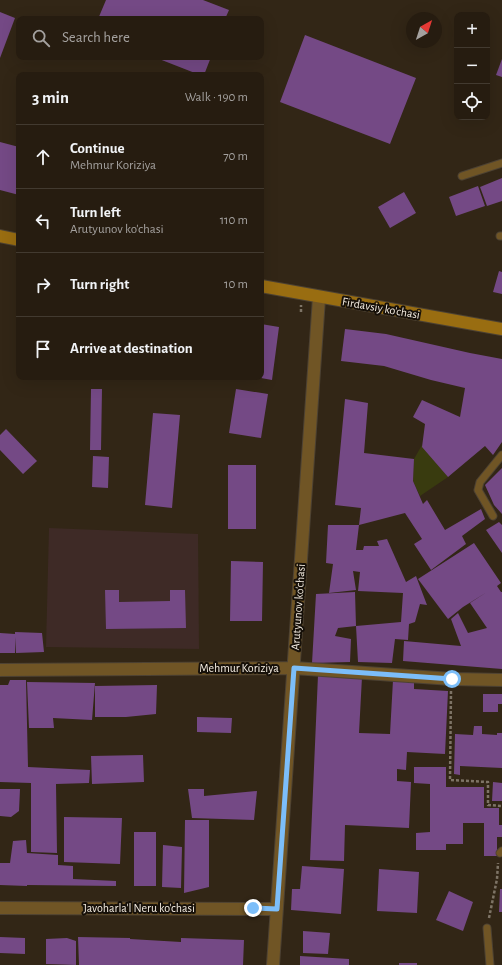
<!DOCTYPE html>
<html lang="en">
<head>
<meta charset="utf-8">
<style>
	:root { --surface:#261c10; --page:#32291e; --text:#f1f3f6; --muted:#a4a19f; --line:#423a30 }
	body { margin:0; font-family:"Alegreya Sans",sans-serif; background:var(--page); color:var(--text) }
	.controls { position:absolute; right:12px; top:12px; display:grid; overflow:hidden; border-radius:8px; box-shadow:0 4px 16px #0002 }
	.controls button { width:36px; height:36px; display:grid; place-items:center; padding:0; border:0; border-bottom:1px solid var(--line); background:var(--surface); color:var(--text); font:20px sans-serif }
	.compass { position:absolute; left:406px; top:12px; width:36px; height:36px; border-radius:50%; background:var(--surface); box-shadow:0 4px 16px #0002; rotate:39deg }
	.stop { position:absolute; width:12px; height:12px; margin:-9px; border:3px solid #7cbef9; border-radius:50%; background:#fff }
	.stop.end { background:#7cbef9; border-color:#fff; box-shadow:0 1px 4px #0008 }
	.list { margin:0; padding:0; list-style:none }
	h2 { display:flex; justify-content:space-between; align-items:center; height:52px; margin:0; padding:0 16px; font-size:17px }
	h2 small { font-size:13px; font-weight:400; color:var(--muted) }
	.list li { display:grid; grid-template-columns:26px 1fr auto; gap:12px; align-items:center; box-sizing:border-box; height:64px; padding:0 16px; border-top:1px solid var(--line) }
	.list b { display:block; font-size:15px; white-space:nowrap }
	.list p { margin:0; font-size:13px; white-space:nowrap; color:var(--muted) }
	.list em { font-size:13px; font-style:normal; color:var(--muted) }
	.icon { flex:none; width:22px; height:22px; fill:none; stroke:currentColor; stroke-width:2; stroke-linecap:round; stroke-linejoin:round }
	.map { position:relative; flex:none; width:502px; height:965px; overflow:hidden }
	.search { position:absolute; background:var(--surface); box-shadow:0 4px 16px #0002; left:16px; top:16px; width:248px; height:44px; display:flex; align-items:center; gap:10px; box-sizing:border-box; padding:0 14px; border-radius:8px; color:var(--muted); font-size:15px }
	.panel { position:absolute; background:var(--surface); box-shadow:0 4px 16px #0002; left:16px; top:72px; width:248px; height:308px; border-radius:8px }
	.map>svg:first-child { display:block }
	.education { fill:#3e2a26 }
	.green { fill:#393b0f }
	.building { fill:#744985 }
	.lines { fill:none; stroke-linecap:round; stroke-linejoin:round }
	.service-casing { stroke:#4d4233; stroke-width:9 }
	.minor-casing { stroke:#4d4233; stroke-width:14 }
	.secondary-casing { stroke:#4d4233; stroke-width:14 }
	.path { stroke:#7e7466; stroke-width:2.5; stroke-dasharray:3 2; stroke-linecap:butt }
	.service { stroke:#705525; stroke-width:7 }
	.minor { stroke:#705525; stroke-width:12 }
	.secondary { stroke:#996d11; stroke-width:12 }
	.route { stroke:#7cbef9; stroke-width:5 }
	.labels { text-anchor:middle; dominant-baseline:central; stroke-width:4; stroke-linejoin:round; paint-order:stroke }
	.street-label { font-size:12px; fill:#f5ede2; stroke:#161009 }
</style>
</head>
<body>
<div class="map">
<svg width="502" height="965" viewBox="0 0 502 965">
	<rect width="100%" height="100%" fill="#322616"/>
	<path class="education" d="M49 528 198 534 199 649 46 647Z"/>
	<path class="green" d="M422 445 448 477 420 496 413 481 414 459Z"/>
	<path class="building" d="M106 0H203L229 10 225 19H98Z
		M0 12 15 18 0 58Z
		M305 35 416 78 390 144 280 102Z
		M154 57H211L204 75H200Z
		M502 59V77L496 75Z
		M0 142 19 147V195L0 190Z
		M502 178V201L487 206 480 187Z
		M478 186 485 206 456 216 449 197Z
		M404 192 416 213 390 228 378 207Z
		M499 271 502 272V294L493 292Z
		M261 324 279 327 272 380 261 378Z
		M345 329 386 334 470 353 502 359V442L493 455 485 446 448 477 422 447 425 424 413 417 422 400 460 417 465 388 431 380 384 366 341 361Z
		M91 389H102L101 450H90Z
		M236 389 268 394 261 438 229 433Z
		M345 399 368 403 364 453 414 459 413 481 423 504 427 500 445 530 481 509 485 519 462 536 466 544 431 570 414 544 422 539 405 513 359 525 361 508 335 505Z
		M153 413 180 415 172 508 145 505Z
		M6 429 37 461 23 474 0 450V435Z
		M93 456 109 457 108 488 92 487Z
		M228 465H256V529H228Z
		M502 468V514L494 505 485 485Z
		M499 522 502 525V553L486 530Z
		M328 525H359L356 550H363L364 546H379L377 541 387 539 406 582 416 576 427 605 420 604 415 622 409 624 408 640 395 639 392 663 358 662 356 626 338 628 335 636 351 639 350 662 312 663 316 594 355 592 356 626 401 622 403 593 358 591 360 572 353 571 356 590 329 593 333 564 326 563Z
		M474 543 501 583 497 586 501 592H502V669L403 661 404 641 461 646 451 619 458 613 468 633 487 628 470 603 487 592 463 607 448 619 418 579Z
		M231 561 263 562 262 621H230Z
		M105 590H119V602L170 601V590H185L186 628 106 629Z
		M15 632 42 633 44 652 16 653 15 637V653H0V633L15 634Z
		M318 675 362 677 359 733 390 734 393 680 414 681V689L448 691 445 754 407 752 406 770 397 769V781L411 782 409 828 345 825 344 861 310 860Z
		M10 680H26L28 767 90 770 89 783 56 784 57 853 31 852V783L0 782V685H8Z
		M27 682 95 683 92 720 53 718 54 728H29Z
		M157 685 156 714 126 717H95V686Z
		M483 694H502V704H498V712H483Z
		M197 717 232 718 231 733 197 732Z
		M474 726H482V734L497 735V733H502V768L460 766V775L454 774 455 734 473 735Z
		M143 755 144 782 92 784 91 756Z
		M414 767H446V787H484V808H499V825H502V837H497V856H484V823H463V844H446V850H416V833L430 832V784L414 783Z
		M493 782 502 783V801H492Z
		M0 789H20L19 811 11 817 0 816Z
		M188 789H204V796L257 791 254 820 192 818Z
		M64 817 122 818 120 864 64 862Z
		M185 820H209V887L184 893Z
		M134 832H156V886H134Z
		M26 840 27 853 58 855V865L73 866V879L116 881V886L27 885V879V886L0 885V863H10L13 841Z
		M163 845 182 847 181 888 162 887Z
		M302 866 344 869 341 914 291 910 292 889H300Z
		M379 869 419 872 417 913 377 911Z
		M500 889H502V912H499Z
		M449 891 473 902 463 931 436 920Z
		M303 931 330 933 328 954 303 953Z
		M0 937 25 938V954L0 953Z
		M78 937 130 938V939L181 942V938L244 940 243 965H180V957V965H129V953V965H79Z
		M67 938 76 941V965L46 964V939Z
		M300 956 349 959V965H300Z
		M399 963H417V965H399Z"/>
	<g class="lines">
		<g class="service-casing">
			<path id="service" d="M462 176 502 163
				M500 236H502
				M493 516 478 490 480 482 502 455
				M500 853 502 851
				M487 928 490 965"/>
		</g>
		<g class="minor-casing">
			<path id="minor" d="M0 670 294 668 452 679 502 680
				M0 908 277 909
				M273 965 319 298"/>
		</g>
		<g class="secondary-casing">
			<path id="secondary" d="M0 236 19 240
				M261 286 502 329"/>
		</g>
		<path class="path" d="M301 312V305
			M451 691 450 780 488 782V805L502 806
			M489 918 497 879 498 863"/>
		<use href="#service" class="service"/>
		<use href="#minor" class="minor"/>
		<use href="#secondary" class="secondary"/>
	</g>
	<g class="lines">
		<path class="route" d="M253 908 277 909 294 668 452 679"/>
	</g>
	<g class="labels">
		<g class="street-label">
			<text transform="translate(381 308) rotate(10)">Firdavsiy ko'chasi</text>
			<text transform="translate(298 607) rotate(-86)">Arutyunov ko'chasi</text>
			<text x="239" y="668">Mehmur Koriziya</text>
			<text x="139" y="908">Javoharla'l Neru ko'chasi</text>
		</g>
	</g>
</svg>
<div class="controls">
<button>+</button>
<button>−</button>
<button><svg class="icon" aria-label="locate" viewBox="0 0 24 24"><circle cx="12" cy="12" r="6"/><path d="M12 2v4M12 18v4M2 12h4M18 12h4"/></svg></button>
</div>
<svg class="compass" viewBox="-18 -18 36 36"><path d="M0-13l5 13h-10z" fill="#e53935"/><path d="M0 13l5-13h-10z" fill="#a4a19f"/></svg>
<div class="stop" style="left:452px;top:679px"></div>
<div class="stop end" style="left:253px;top:908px"></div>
<div class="search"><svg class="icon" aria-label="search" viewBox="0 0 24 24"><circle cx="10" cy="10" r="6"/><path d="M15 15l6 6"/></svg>Search here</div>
<section class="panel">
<h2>3 min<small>Walk · 190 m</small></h2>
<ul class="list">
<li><svg class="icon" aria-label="ahead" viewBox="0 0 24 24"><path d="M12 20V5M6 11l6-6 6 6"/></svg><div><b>Continue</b><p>Mehmur Koriziya</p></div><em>70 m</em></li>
<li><svg class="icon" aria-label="left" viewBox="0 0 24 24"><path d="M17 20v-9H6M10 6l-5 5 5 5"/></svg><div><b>Turn left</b><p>Arutyunov ko'chasi</p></div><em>110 m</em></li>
<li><svg class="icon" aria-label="right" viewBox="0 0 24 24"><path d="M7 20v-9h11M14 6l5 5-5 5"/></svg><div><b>Turn right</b></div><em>10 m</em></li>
<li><svg class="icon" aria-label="arrive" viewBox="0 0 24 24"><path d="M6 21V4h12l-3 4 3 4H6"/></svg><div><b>Arrive at destination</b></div></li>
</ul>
</section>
</div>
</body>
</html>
